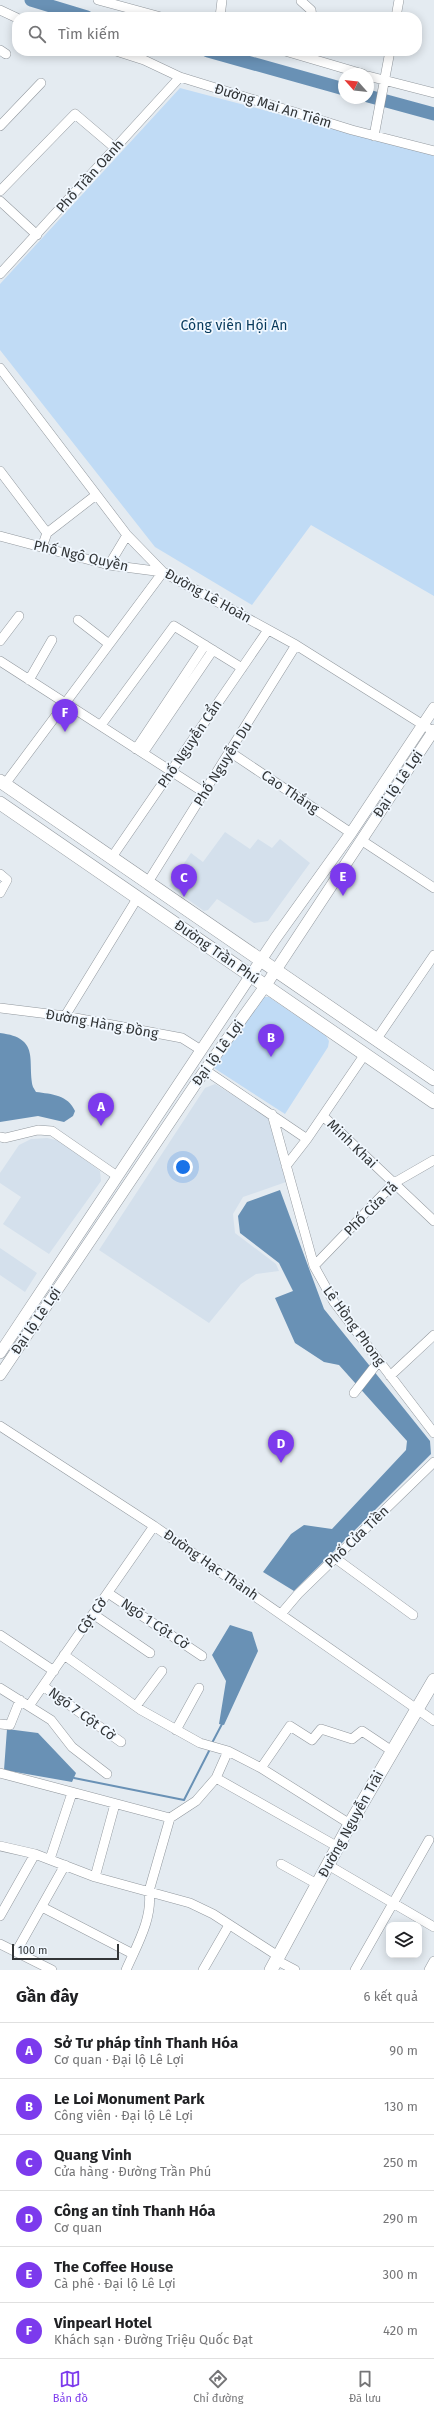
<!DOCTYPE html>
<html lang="vi">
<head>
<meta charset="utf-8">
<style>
	:root { --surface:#fff; --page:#f2f2f2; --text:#202124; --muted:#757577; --line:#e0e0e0; --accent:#7c3aed }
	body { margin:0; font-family:"Fira Sans",sans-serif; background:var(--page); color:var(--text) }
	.controls { position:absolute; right:12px; bottom:12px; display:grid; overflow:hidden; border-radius:8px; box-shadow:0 2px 10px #0003 }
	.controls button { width:36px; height:36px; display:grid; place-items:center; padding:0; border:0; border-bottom:1px solid var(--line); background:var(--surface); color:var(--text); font:20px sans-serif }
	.compass { position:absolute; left:338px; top:68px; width:36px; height:36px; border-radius:50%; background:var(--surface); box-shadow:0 2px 10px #0003; rotate:297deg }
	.scale { position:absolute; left:12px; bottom:10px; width:107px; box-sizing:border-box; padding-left:4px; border:2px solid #323537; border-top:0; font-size:11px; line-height:14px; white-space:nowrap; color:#323537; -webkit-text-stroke:3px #f1f8ff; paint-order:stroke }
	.you { position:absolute; left:183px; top:1167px; width:14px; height:14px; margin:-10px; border:3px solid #fff; border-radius:50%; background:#1a73e8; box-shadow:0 0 0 6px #1a73e833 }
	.badge { display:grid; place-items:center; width:26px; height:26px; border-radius:50%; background:var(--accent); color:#fff; font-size:13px; font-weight:700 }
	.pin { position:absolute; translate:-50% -33px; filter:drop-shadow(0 1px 2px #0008) }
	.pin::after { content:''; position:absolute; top:21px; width:14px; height:12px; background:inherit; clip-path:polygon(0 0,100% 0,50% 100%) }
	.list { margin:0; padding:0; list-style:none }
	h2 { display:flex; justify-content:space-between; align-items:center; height:52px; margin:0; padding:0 16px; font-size:17px }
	h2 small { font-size:13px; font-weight:400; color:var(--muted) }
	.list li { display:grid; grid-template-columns:26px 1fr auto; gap:12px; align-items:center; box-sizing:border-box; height:56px; padding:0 16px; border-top:1px solid var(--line) }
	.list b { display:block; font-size:15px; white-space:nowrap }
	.list p { margin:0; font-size:13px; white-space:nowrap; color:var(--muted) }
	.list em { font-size:13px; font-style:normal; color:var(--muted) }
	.icon { flex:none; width:22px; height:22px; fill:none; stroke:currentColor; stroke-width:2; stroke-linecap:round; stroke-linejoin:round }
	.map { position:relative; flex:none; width:434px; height:1970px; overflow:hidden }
	.search { position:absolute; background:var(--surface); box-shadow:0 2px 10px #0003; left:12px; right:12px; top:12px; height:44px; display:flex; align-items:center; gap:10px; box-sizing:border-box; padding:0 14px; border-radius:16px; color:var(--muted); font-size:15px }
	.sheet { height:388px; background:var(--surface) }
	nav { display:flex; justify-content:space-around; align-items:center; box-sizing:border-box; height:56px; border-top:1px solid var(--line); background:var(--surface); font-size:11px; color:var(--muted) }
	nav a { display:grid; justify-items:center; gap:2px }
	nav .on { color:var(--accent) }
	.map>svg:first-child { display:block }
	.built { fill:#d4e0ec }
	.green { fill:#c0dbf5 }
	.water { fill:#6991b5 }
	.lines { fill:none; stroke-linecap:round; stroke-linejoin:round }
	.stream { stroke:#6991b5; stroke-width:2 }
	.river { stroke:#6991b5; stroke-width:13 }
	.minor-casing { stroke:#92989e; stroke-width:10 }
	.major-casing { stroke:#92989e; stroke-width:12 }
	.highway-casing { stroke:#92989e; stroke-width:14 }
	.minor { stroke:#fff; stroke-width:9 }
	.major { stroke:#fff; stroke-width:11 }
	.highway { stroke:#fff; stroke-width:13 }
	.labels { text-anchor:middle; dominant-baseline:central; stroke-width:3.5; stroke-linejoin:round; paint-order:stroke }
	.street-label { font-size:14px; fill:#323537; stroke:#f1f8ff }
	.park-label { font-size:14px; fill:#06395c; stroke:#f1f8ff }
</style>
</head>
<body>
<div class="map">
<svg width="434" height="1970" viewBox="0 0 434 1970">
	<rect width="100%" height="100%" fill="#e4ebf1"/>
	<path class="built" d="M225 832 250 849 258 839 272 848 280 839 310 863 268 921 254 923 217 899 208 910 204 911 169 886 191 853 203 862Z
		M215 1084 268 1117 286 1182 243 1197 233 1214 235 1233 276 1264 279 1271 256 1274 241 1284 209 1323 99 1250 205 1088Z
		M47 1138 60 1141 100 1171 101 1181 49 1254 3 1224 21 1197 0 1183V1173L19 1145 31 1139Z
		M0 1248 37 1273 25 1292 0 1275Z"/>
	<path class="green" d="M180 88 434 155V596L311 525 252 605 155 547 0 350V284Z
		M263 997H269L326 1036 329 1041 328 1047 285 1114 214 1068Z"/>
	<path class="water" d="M0 1033C41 1038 27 1061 33 1087L36 1092C52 1094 68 1095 75 1111L73 1116 64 1122 38 1116 0 1122Z
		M280 1190 324 1309 430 1441 431 1454 294 1591 263 1572 291 1534 304 1525 332 1529 406 1450 407 1441 339 1365 324 1362 295 1343 275 1298 293 1291 279 1263 240 1233 238 1216 247 1202Z
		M230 1625 252 1632 258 1651 224 1725 219 1724 226 1681 212 1655Z
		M7 1729 38 1733 76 1773 72 1782 4 1770Z"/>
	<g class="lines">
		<path class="stream" d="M212 1743 222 1724
			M74 1778 184 1800 210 1749"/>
		<path class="river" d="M31 0 87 17
			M208 51 344 89
			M368 96 434 114"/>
		<g class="minor-casing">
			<path id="minor" d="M98 0 161 17
				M301 1 311 10 312 17
				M0 10 17 18
				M220 17 222 0
				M396 17 399 0
				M0 50 6 54
				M116 51 144 60 180 77 352 130 434 151
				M285 51 363 74
				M368 76 434 93
				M0 126 41 83
				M374 136 390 51
				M0 191 75 114 115 148
				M0 201 37 235
				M0 274 180 77
				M0 368 127 535 163 572 296 645 428 728
				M0 471 47 533
				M0 536 109 565 163 572 5 784
				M42 547 47 533 96 495
				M109 565 127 535
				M78 620 109 644
				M0 641 19 616
				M0 661 205 793
				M29 680 52 640
				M101 725 174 626 242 668
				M136 749 205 645
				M230 752 351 833
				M143 753 213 650
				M361 840 434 888
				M112 857 268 630
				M0 874 7 880 0 893
				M148 882 296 645
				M0 1008 65 1016 182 1038 201 1050
				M65 1016 138 897
				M376 1040 434 955
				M205 1070 307 1139
				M272 1114 314 1266 334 1302 434 1433
				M323 1116 434 1221
				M0 1137 5 1138 38 1130 52 1131 117 1176
				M286 1166 307 1139 365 1054
				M314 1266 394 1183 434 1160
				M390 1376 434 1335
				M354 1393 379 1361
				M0 1426 154 1526 434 1721
				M335 1558 413 1615
				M108 1593 202 1656
				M93 1614 150 1653
				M281 1614 298 1594 434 1462
				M0 1635 54 1671
				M64 1655 141 1710 200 1743 228 1751 261 1768 350 1824
				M43 1686 121 1742
				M0 1688 51 1720 72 1747 107 1774
				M29 1706 154 1526
				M136 1706 162 1671
				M0 1724 10 1725 20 1700
				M176 1730 199 1688
				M228 1751 216 1778 338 1847
				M261 1768 290 1726 312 1740 321 1729 352 1739 362 1731 392 1751
				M0 1773 170 1818
				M0 1846 35 1854 95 1877 190 1903 213 1914 278 1956
				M50 1859 72 1793
				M281 1864 317 1884
				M328 1865 434 1927
				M95 1877 115 1804
				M42 1907 133 1954
				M0 1916 35 1854
				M0 1944 52 1970
				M16 1952 65 1865
				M276 1960 295 1970
				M126 1970C137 1945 153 1918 149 1891L170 1818 196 1801 216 1778
				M203 1970 229 1925
				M355 1970 429 1840
				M429 1970 434 1961"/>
		</g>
		<g class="major-casing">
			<path id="major" d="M0 1353 275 939 351 833 434 708
				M0 1375 205 1070 266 985 434 730"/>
		</g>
		<g class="highway-casing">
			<path id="highway" d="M0 781 434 1079
				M0 803 434 1102
				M271 1970 350 1824 434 1680"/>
		</g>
		<use href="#minor" class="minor"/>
		<use href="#major" class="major"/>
		<use href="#highway" class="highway"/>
	</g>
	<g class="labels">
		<g class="street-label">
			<text transform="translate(273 106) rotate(17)">Đường Mai An Tiêm</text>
			<text transform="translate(90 176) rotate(-48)">Phố Trần Oanh</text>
			<text transform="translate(81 556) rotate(13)">Phố Ngô Quyền</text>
			<text transform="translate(208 596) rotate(29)">Đường Lê Hoàn</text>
			<text transform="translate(190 744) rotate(-56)">Phố Nguyễn Cẩn</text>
			<text transform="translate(223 764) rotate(-58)">Phố Nguyễn Du</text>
			<text transform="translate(398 784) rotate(-56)">Đại lộ Lê Lợi</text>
			<text transform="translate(290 792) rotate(34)">Cao Thắng</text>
			<text transform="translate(217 952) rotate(35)">Đường Trần Phú</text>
			<text transform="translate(102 1024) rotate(10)">Đường Hàng Đồng</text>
			<text transform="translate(218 1053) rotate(-54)">Đại lộ Lê Lợi</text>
			<text transform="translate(352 1144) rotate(44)">Minh Khai</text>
			<text transform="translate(371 1209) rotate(-45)">Phố Cửa Tả</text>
			<text transform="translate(36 1321) rotate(-56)">Đại lộ Lê Lợi</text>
			<text transform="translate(354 1326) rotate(54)">Lê Hồng Phong</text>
			<text transform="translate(357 1537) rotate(-44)">Phố Cửa Tiền</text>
			<text transform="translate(211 1565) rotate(35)">Đường Hạc Thành</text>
			<text transform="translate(92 1616) rotate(-55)">Cột Cờ</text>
			<text transform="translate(155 1624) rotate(34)">Ngõ 1 Cột Cờ</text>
			<text transform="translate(82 1714) rotate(36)">Ngõ 7 Cột Cờ</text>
			<text transform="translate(351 1824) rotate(-61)">Đường Nguyễn Trãi</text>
		</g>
		<g class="park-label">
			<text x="234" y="325">Công viên Hội An</text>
		</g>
	</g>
</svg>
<div class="controls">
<button><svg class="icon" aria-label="layers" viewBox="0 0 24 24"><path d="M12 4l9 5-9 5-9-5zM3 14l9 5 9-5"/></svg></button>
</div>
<svg class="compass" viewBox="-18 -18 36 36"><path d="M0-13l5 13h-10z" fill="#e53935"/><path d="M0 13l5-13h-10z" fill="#757577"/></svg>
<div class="scale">100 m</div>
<div class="you"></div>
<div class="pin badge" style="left:101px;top:1126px">A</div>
<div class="pin badge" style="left:271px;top:1057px">B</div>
<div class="pin badge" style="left:184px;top:897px">C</div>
<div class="pin badge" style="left:281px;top:1463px">D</div>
<div class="pin badge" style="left:343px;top:896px">E</div>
<div class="pin badge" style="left:65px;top:732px">F</div>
<div class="search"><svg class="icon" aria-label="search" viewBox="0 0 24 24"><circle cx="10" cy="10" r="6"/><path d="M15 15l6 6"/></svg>Tìm kiếm</div>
</div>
<section class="sheet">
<h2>Gần đây<small>6 kết quả</small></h2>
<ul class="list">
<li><span class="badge">A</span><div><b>Sở Tư pháp tỉnh Thanh Hóa</b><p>Cơ quan · Đại lộ Lê Lợi</p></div><em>90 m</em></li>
<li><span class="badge">B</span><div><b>Le Loi Monument Park</b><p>Công viên · Đại lộ Lê Lợi</p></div><em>130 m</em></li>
<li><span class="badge">C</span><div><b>Quang Vinh</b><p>Cửa hàng · Đường Trần Phú</p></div><em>250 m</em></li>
<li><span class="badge">D</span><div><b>Công an tỉnh Thanh Hóa</b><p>Cơ quan</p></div><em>290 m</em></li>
<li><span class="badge">E</span><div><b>The Coffee House</b><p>Cà phê · Đại lộ Lê Lợi</p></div><em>300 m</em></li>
<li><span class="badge">F</span><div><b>Vinpearl Hotel</b><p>Khách sạn · Đường Triệu Quốc Đạt</p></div><em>420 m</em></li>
</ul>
</section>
<nav>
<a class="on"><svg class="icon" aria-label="map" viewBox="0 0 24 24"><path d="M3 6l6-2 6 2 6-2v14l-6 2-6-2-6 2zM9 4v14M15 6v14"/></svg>Bản đồ</a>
<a><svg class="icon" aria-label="directions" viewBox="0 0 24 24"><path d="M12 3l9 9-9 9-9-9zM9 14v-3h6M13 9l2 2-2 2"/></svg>Chỉ đường</a>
<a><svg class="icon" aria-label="saved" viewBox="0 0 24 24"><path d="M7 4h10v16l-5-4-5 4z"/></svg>Đã lưu</a>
</nav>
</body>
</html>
